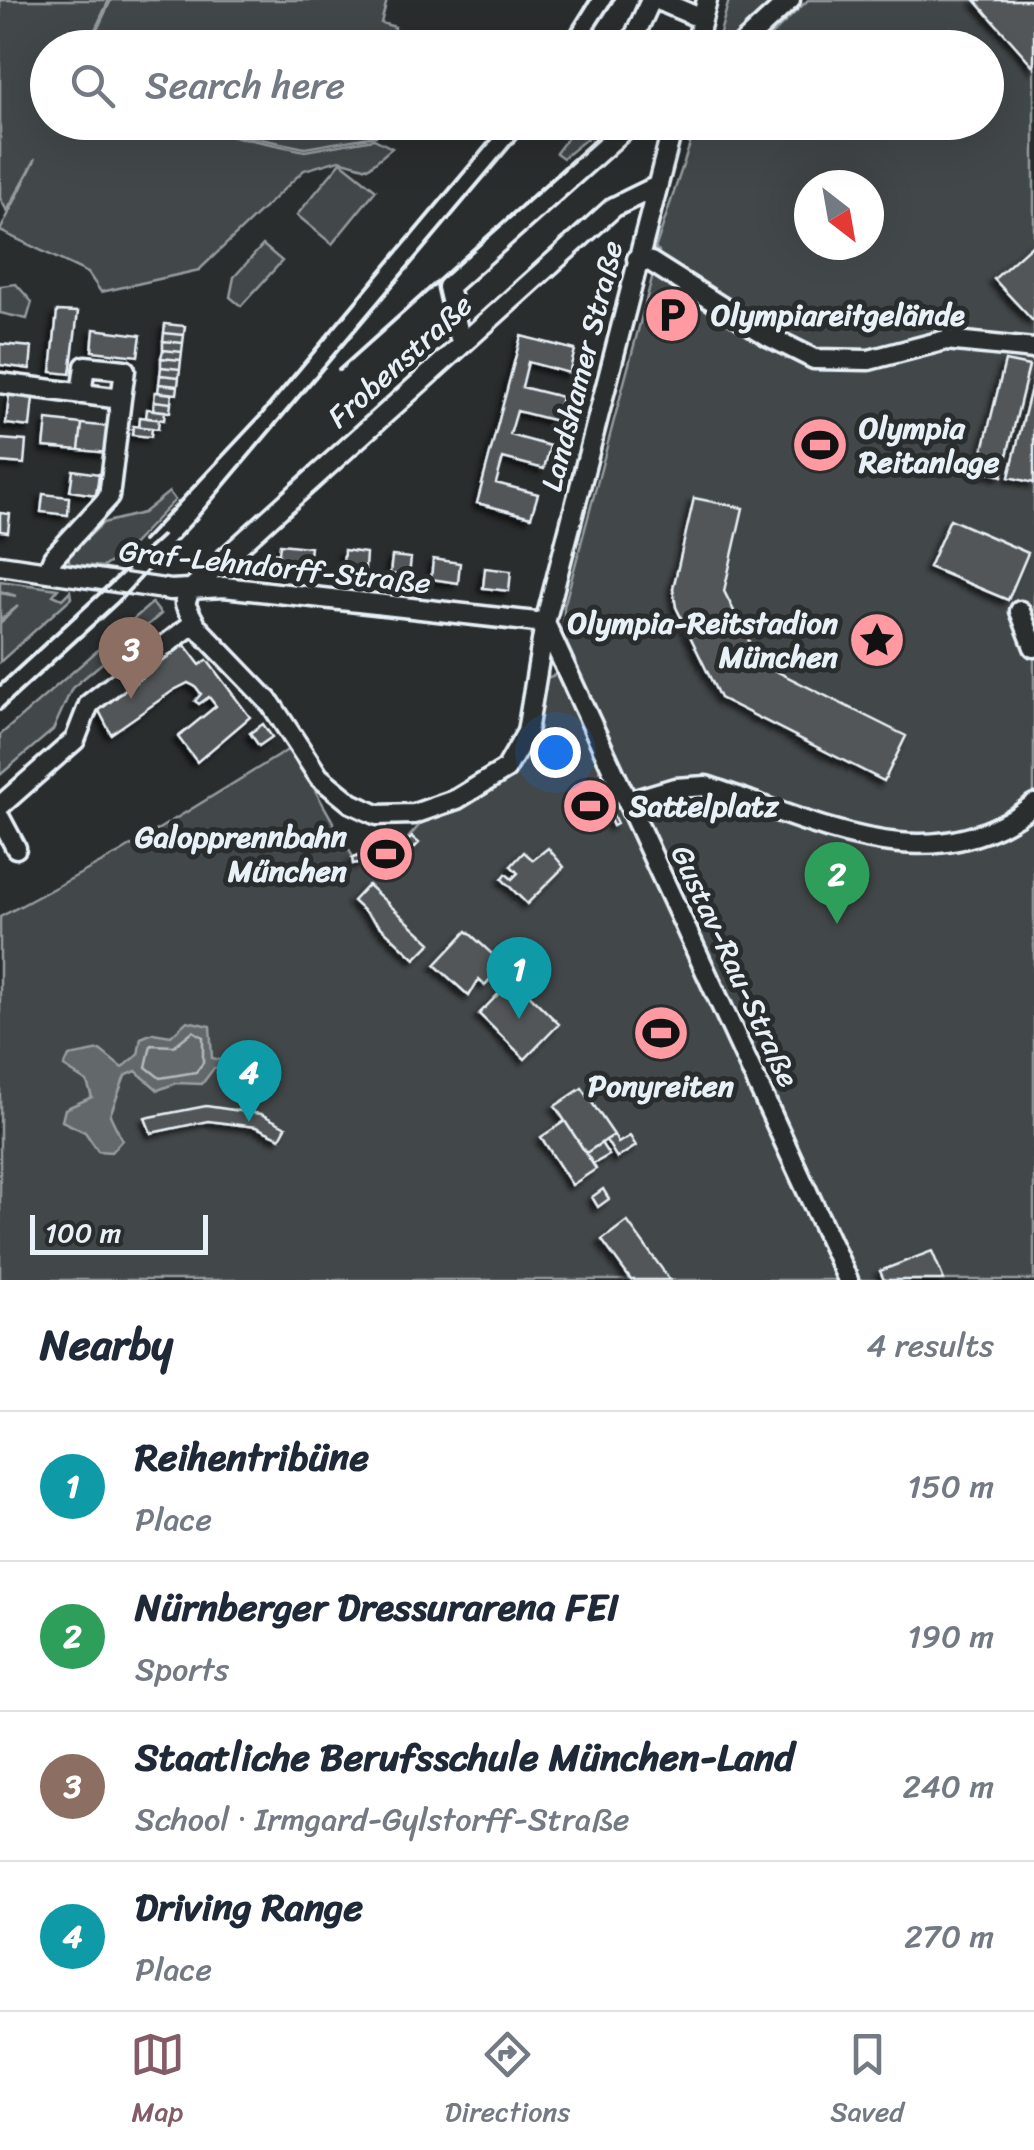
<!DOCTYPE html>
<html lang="en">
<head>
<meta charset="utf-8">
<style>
	:root { --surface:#fff; --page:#f2f2f3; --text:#1f2937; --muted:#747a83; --line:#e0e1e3; --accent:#845c67 }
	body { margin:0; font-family:Sriracha,sans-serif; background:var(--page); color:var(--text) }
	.compass { position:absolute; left:794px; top:170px; width:90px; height:90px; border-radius:50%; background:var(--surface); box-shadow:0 10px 40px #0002; rotate:149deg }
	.scale { position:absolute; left:30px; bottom:25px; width:178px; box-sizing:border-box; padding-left:10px; border:5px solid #e8f1f8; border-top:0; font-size:28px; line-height:35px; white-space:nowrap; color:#e8f1f8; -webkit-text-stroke:8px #2a2d2e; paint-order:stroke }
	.you { position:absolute; left:555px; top:752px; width:35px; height:35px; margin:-25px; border:8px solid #fff; border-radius:50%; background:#1a73e8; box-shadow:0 0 0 15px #1a73e833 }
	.badge { display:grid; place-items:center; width:65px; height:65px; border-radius:50%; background:var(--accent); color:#fff; font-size:32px; font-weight:700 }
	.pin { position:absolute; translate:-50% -82px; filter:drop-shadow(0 2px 5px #0008) }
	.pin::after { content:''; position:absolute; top:52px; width:35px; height:30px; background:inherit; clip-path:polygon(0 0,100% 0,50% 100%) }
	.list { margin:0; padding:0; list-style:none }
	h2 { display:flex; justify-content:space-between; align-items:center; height:130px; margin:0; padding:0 40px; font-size:42px }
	h2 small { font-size:32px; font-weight:400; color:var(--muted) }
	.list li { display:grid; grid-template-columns:65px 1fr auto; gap:30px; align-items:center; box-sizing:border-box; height:150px; padding:0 40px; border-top:2px solid var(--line) }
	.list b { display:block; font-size:38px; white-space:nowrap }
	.list p { margin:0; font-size:32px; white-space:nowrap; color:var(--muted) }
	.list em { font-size:32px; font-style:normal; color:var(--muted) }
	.icon { flex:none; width:55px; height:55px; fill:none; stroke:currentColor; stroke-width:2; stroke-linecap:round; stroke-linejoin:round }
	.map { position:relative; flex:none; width:1034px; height:1280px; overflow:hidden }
	.search { position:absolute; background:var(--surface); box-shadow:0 10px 40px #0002; left:30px; right:30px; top:30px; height:110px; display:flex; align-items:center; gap:25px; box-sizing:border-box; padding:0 35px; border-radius:55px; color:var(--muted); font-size:38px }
	.sheet { height:730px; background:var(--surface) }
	nav { display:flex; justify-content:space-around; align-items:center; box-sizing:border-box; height:140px; border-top:2px solid var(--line); background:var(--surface); font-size:28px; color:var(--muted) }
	nav a { display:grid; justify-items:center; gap:5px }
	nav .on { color:var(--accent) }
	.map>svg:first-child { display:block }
	.green { fill:#424648; stroke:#959ca0; stroke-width:2.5; fill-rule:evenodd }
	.water { fill:#63686b; stroke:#989fa3; stroke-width:2.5 }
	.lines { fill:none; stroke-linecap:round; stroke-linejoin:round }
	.shore { stroke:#b3bac0; stroke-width:2.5 }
	.building { fill:#535759; stroke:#e8f1f8; stroke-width:2.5; filter:url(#shadow) }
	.minor-casing { stroke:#e8f1f8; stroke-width:25 }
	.minor { stroke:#2a2d2e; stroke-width:18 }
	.rail { stroke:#e8f1f8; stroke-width:4 }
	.labels { text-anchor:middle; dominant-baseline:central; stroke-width:10; stroke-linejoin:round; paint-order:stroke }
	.poi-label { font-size:30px; font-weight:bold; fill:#e8f1f8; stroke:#2a2d2e; text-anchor:start }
	.street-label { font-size:30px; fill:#e8f1f8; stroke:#2a2d2e }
</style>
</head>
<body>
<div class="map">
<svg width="1034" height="1280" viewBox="0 0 1034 1280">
	<defs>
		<filter id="shadow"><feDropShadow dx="-4.5" dy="4.5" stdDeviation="2.5" flood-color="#0009"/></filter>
	</defs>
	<rect width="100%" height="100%" fill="#2a2d2e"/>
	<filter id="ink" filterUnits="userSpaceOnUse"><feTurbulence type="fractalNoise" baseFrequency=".01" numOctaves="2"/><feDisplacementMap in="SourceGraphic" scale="20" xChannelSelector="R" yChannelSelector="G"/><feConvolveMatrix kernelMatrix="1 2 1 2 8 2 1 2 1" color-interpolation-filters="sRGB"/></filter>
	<g filter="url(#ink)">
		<path class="green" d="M0 0H109L87 47 48 48V122L168 123 305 151 374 139 392 148 368 168 339 160 304 170 199 270 101 292 88 273 0 231 36 158 7 211 0 198Z
			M111 0H387L381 23 395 27 392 47H89Z
			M729 0H780L726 47 716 48Z
			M808 0H1034V1280H0V917L121 852 291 748 353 857 401 846 423 821 460 810 508 773 540 680 576 668 563 638 564 607 659 252 655 249 697 123 986 122V48L759 47ZM809 185H869V245H809Z
			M180 123H379L376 136 305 148Z
			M579 123H606L563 158 556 153Z
			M341 162 376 190 332 244 297 215Z
			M263 245 282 261 241 306 230 297 234 277Z
			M16 284 32 302 27 319 0 313V286Z
			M169 492 175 500 125 552 103 567 70 564 68 556 103 523 143 513Z
			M0 581 58 589 53 595 62 599 70 591 71 598 0 662V623L18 606 0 620V593L16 596 0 591Z
			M152 603 161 614 72 688 53 730 0 775V735Z"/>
		<path class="water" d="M187 1021 210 1026 212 1058 253 1068 255 1085 229 1081 225 1072 214 1068 202 1084 176 1083 158 1090 136 1071 125 1076 110 1115 122 1140 111 1152 98 1151 85 1132 62 1121 65 1109 92 1097 87 1082 64 1067 69 1056 100 1050 122 1068 138 1055 141 1038 153 1033 171 1036Z"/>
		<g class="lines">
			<path class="shore" d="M193 1031 203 1037V1063L196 1072 160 1078 146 1067 151 1045 174 1046Z"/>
		</g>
		<path class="building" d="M975 0H1034V67Z
			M1034 243V320L1033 321 994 279Z
			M57 311 78 312 70 374 51 372Z
			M165 324 185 326 184 335 164 333Z
			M94 329 141 335 138 356 92 351Z
			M164 333 184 335 183 343 163 341Z
			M521 336 575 350 569 373 528 362 522 387 562 397 556 421 517 411 510 435 550 446 544 469 503 458 496 483 538 494 531 517 477 503Z
			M163 341 183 343 182 352 163 350Z
			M0 344 32 347 30 369 0 365Z
			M163 350 182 352 181 360 161 358Z
			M161 358 181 360 180 369 161 367Z
			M1005 361 1029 366 1002 476 978 470Z
			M161 367 180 369 179 377 160 375Z
			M160 375 179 377 178 386 159 384Z
			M1034 376V483L1009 477Z
			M159 384 178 386 177 394 158 392Z
			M155 392 172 394 171 403 154 401Z
			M9 395 33 398 30 427 6 424Z
			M154 401 171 403 170 412 153 410Z
			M147 409 165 411 164 420 146 418Z
			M140 417 159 419 158 429 139 427Z
			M47 420 82 424 79 450 44 447Z
			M82 424 111 427 107 453 79 450Z
			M133 426 152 428 151 437 132 435Z
			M0 439 26 441 24 464 0 462Z
			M73 470 99 474 96 495 70 491Z
			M43 494 69 497 68 515 41 512Z
			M694 498 743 508 724 591 760 663 906 736 884 781 720 698 676 607 673 589Z
			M0 513 10 514 8 532 0 531Z
			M950 519 1028 553 1008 600 929 567Z
			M280 544 310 547 308 565 278 561Z
			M344 550 366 553 365 569 343 567Z
			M271 552 279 553 278 561 285 562 284 575 268 573Z
			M392 556 411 558 409 576 390 574Z
			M433 559 460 563 458 583 431 579Z
			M485 568 511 571 509 591 483 588Z
			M181 640 200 665 207 660 250 717 197 762 178 737 216 706 209 697 199 704 195 701 201 694 196 687 188 683 174 690 111 734 95 703Z
			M263 724 272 737 259 746 250 733Z
			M596 776 617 824 613 826 592 778Z
			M412 837 419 843 410 852 353 864 352 858 402 847Z
			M548 848 564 867 527 904 502 879 506 874 512 879 518 873 511 866 524 852 533 860Z
			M368 885 431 943 415 959 353 901Z
			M467 931 503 964 485 985 479 979 469 996 435 965Z
			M513 979 559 1024 525 1059 479 1014Z
			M582 1088 614 1135 586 1153 555 1106Z
			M206 1106 261 1114 286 1127 280 1138 256 1127 208 1121 151 1133 145 1118Z
			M565 1121 596 1169 572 1185 541 1137Z
			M614 1135 618 1143 630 1136 636 1146 617 1158 606 1140Z
			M601 1143 609 1155 593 1164 586 1153Z
			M603 1189 609 1199 598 1207 592 1197Z
			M627 1221 670 1280H631L602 1240Z
			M932 1251 944 1280H884L880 1271Z"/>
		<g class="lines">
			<g class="minor-casing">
				<path id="minor" d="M658 0 702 19
					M629 48 651 0
					M695 48 707 0
					M738 48 790 0
					M637 259 651 262 768 336 814 359 869 360 946 340 1034 349
					M461 343 448 287 633 122
					M0 383 121 399 109 497 53 558 48 570
					M81 394 85 366 125 370 121 399
					M0 565 171 590 224 587 545 623
					M190 590 185 604 197 627 271 704 319 777 351 803 377 815 414 814 457 799 506 769 527 732 545 623 674 122
					M190 590 614 207 657 186
					M1020 611 1034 647
					M545 623 848 1280
					M628 802 675 788 706 786C816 822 930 886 1034 804
					M0 806 75 740 89 704 194 623
					M0 818 16 848"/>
			</g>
			<use href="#minor" class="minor"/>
			<path class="rail" d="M560 48 590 0
				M582 48 613 0
				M339 370 615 122
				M143 541 260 416 506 122
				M0 685 162 536
				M0 710 117 603 195 520 530 122"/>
		</g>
	</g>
	<defs>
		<g id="parking-disc" transform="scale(2.875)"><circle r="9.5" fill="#ff9aa2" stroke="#2a2d2e"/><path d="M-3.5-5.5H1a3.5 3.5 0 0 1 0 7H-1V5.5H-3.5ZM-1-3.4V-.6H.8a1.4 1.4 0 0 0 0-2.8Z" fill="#111"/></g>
		<g id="stadium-disc" transform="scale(2.875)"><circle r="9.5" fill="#ff9aa2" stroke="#2a2d2e"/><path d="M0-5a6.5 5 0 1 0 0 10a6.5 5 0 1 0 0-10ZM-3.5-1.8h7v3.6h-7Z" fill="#111"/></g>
		<g id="sight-disc" transform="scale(2.875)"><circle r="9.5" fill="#ff9aa2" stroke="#2a2d2e"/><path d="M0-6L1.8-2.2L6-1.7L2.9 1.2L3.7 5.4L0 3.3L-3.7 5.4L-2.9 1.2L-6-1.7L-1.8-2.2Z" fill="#111"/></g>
	</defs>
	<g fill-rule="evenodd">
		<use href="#parking-disc" x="672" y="315"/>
		<use href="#stadium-disc" x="820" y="445"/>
		<use href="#sight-disc" x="877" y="640"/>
		<use href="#stadium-disc" x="590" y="806"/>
		<use href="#stadium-disc" x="386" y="854"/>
		<use href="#stadium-disc" x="661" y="1033"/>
	</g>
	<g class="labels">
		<g class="poi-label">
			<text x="711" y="315">Olympiareitgelände</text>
			<text x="859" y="428">Olympia<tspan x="859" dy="34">Reitanlage</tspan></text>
			<text x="838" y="623" text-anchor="end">Olympia-Reitstadion<tspan x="838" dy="34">München</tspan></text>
			<text x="629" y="806">Sattelplatz</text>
			<text x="347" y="837" text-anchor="end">Galopprennbahn<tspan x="347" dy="34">Műnchen</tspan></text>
			<text x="661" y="1086" text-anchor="middle">Ponyreiten</text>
		</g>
		<g class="street-label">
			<text transform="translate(400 361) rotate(-42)">Frobenstraße</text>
			<text transform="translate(582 366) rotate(-76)">Landshamer Straße</text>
			<text transform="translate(275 567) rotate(6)">Graf-Lehndorff-Straße</text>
			<text transform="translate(735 966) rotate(65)">Gustav-Rau-Straße</text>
		</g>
	</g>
</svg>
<svg class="compass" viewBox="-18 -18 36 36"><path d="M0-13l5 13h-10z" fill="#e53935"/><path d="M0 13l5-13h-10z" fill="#747a83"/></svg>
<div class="scale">100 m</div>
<div class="you"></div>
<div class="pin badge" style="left:519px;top:1019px;background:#0f9aa8">1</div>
<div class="pin badge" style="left:837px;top:924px;background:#2e9e5b">2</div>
<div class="pin badge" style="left:131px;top:699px;background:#8d6e63">3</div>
<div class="pin badge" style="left:249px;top:1122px;background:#0f9aa8">4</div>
<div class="search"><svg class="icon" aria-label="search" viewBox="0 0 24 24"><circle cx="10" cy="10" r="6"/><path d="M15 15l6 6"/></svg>Search here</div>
</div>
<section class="sheet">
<h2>Nearby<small>4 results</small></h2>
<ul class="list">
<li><span class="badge" style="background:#0f9aa8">1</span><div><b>Reihentribüne</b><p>Place</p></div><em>150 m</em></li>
<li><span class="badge" style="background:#2e9e5b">2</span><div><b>Nürnberger Dressurarena FEI</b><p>Sports</p></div><em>190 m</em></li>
<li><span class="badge" style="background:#8d6e63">3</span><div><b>Staatliche Berufsschule München-Land</b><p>School · Irmgard-Gylstorff-Straße</p></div><em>240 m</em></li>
<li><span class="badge" style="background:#0f9aa8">4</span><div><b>Driving Range</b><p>Place</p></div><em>270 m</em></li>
</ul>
</section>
<nav>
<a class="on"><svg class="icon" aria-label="map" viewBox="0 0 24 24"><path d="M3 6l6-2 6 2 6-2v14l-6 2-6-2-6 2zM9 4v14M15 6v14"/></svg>Map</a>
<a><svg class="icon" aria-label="directions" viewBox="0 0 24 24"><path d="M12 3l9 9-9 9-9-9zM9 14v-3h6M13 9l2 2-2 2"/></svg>Directions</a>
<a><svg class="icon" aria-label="saved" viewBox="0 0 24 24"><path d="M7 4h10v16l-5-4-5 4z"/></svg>Saved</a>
</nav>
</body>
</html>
